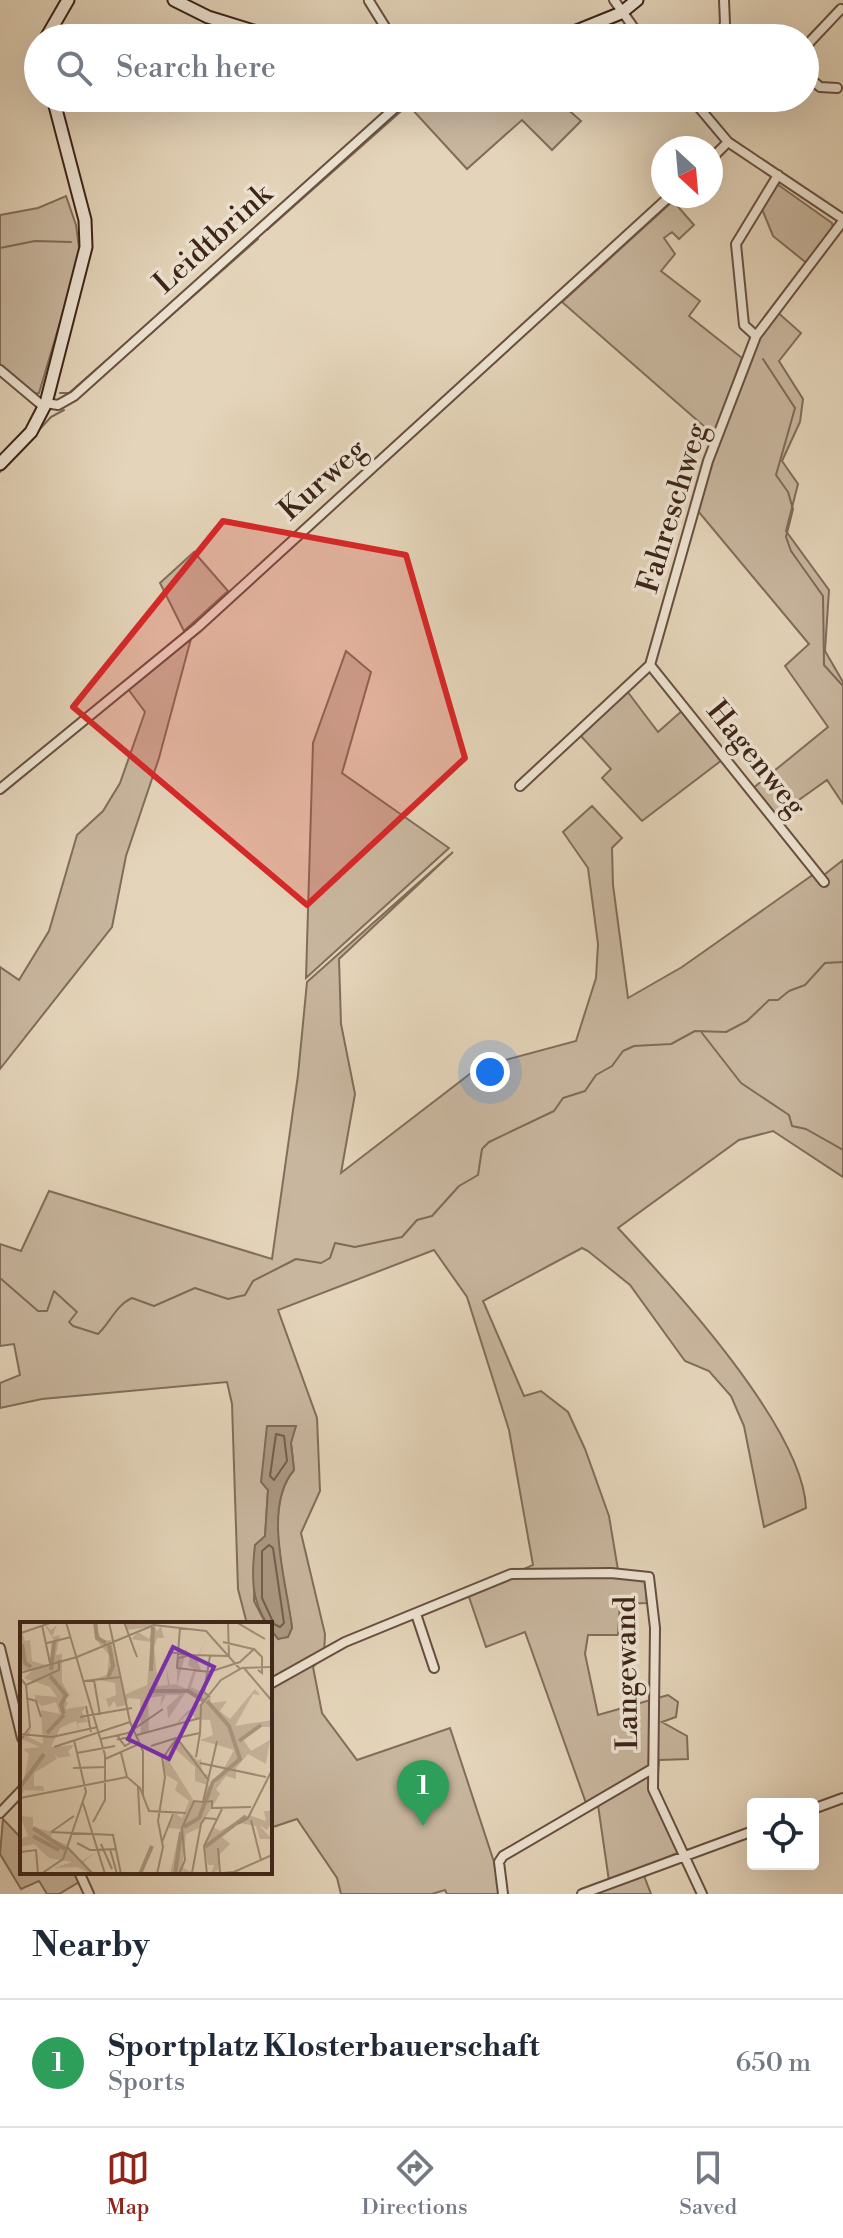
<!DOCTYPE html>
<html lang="en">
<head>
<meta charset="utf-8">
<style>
	:root { --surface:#fff; --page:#f2f2f3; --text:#1f2937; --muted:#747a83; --line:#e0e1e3; --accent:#8f2418 }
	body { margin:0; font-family:"Libre Bodoni",serif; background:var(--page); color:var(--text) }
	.controls { position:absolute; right:24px; bottom:24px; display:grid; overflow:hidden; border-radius:8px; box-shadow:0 8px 32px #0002 }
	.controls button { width:72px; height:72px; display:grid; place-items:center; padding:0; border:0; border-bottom:2px solid var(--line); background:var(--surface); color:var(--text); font:40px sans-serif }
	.compass { position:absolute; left:651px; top:136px; width:72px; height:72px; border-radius:50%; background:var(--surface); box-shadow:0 8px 32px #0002; rotate:154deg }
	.you { position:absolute; left:490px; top:1072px; width:28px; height:28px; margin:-20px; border:6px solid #fff; border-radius:50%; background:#1a73e8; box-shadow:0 0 0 12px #1a73e833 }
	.badge { display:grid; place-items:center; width:52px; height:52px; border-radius:50%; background:var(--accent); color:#fff; font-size:26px; font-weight:700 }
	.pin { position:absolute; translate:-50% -66px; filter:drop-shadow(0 2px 4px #0008) }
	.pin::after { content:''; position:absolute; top:42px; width:28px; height:24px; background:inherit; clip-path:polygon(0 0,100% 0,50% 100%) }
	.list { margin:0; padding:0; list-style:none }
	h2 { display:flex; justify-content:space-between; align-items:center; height:104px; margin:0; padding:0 32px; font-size:34px }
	h2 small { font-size:26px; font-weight:400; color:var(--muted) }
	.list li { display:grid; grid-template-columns:52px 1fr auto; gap:24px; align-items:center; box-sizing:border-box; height:128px; padding:0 32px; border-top:2px solid var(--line) }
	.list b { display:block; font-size:30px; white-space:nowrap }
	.list p { margin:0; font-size:26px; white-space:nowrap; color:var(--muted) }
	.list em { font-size:26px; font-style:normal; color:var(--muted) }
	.icon { flex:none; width:44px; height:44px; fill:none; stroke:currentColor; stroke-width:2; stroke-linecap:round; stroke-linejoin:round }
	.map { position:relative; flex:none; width:843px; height:1894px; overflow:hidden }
	.search { position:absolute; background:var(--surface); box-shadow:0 8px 32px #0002; left:24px; right:24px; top:24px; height:88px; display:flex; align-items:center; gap:20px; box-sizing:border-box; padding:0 28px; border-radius:44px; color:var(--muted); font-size:30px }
	.sheet { height:232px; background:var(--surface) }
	nav { display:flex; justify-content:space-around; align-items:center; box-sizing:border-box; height:112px; border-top:2px solid var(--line); background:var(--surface); font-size:22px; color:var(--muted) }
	nav a { display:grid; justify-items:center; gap:4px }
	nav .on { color:var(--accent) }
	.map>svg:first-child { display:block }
	.green { fill:#c8b69e; stroke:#826d5b; stroke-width:2 }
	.water { fill:#ab9882; stroke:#7f6a58; stroke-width:2 }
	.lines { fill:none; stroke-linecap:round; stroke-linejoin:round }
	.shore { stroke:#745e4d; stroke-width:2 }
	.stream { stroke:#7f6a58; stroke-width:2 }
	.street-casing { stroke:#675040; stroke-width:12 }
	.secondary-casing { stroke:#3d2418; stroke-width:15 }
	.street { stroke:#ede3d2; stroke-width:8 }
	.secondary { stroke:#ede3d2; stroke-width:11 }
	.marked { fill:#d62828; fill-opacity:0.2; stroke:#d62828; stroke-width:6; stroke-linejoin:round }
	.labels { text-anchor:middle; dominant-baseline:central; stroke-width:7; stroke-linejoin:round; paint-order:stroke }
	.street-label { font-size:30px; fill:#3d2418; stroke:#ede3d2 }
	.inset-river { fill:none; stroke:#ab9882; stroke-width:4 }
	.inset-road { fill:none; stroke:#a18e79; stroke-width:2 }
	.view { fill:#7b2cbf; fill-opacity:0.15; stroke:#7b2cbf; stroke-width:4 }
	.inset-edge { fill:none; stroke:#3d2418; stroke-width:4 }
</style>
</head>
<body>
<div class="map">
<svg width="843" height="1894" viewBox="0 0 843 1894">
	<rect width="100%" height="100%" fill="#e4d4b9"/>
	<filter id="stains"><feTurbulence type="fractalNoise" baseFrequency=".0025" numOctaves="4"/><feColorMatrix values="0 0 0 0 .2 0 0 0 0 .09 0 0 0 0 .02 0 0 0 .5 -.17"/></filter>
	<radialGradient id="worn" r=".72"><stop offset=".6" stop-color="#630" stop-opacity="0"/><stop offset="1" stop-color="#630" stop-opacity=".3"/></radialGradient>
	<path class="green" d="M414 98H555L581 121 552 150 522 120 467 169 409 106Z
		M777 184 832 223 833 229 809 265 773 236 762 209Z
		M66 196 76 225 80 255 39 393 33 394 0 365V215L38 208Z
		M673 201 694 225 679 239 672 232 664 238 675 254 661 271 700 301 689 316 742 358 714 435 562 302Z
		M775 310 801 333 779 361 803 399 800 422 782 461 798 484 786 531 829 590 825 651 843 682V804L827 780 775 817 752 789 828 727 785 666 809 644 698 511C717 443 737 370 775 310Z
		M194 552 228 591 184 631 160 583Z
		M192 635 159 758 126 856 112 927 0 1069V967L19 980 49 931 77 835 103 811 120 783 145 712 128 689Z
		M346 651 371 672 342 773 449 848 306 978 313 743Z
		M627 691 658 732 683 710 722 760 642 821 602 778 611 769 580 735Z
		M592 806 622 838 612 848 613 885 628 998 682 967 814 874 820 878 843 860V1177L773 1131 739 1140 618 1228C673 1287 803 1428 806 1508L764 1527 744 1426 731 1396 709 1371 685 1361 630 1285 588 1251 582 1248 483 1301 524 1396 541 1391 568 1412 585 1449 609 1516 618 1570 645 1577 647 1603 620 1604 618 1635H588L585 1654 598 1715 668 1695 678 1702 676 1717 662 1722 687 1736 688 1759 659 1760 657 1788 685 1850 609 1881 598 1805 586 1803 525 1632 486 1647 468 1594 533 1565 509 1430 467 1297 434 1250 278 1310 317 1418 320 1491 301 1533 325 1634 324 1655 313 1667 322 1713 357 1760 450 1728 494 1862 500 1894H447L445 1890 432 1894H341L337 1878 297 1819 270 1828V1629L279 1639 292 1628C286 1583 262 1507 294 1470L291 1443 268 1490 265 1537 255 1546 254 1601 266 1624H247L238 1589 232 1404 227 1382 42 1399 0 1408V1383L20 1375 14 1344 0 1346V1244L21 1251 49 1191 272 1259 298 1075 307 982 453 852 339 959 341 1024 355 1094 341 1173 479 1067 576 1041 596 978 598 944 588 868 563 832Z
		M3 1819 22 1839V1872H74L79 1882 59 1894H47L39 1881 21 1889 0 1854Z
		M643 1873 651 1894H587Z"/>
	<path class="water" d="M267 1426H296L291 1443 294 1470C262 1507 287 1583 292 1628L288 1637 278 1639C253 1609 250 1587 255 1545L265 1536 268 1490 261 1482Z"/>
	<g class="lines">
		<path class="shore" d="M276 1434 284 1436 287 1461 274 1480 270 1476Z
			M269 1545 273 1548 284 1623 280 1627 274 1624 262 1598V1551Z"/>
		<path class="stream" d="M267 230 407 106
			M0 248 35 241 71 242
			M763 359 795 408 776 475 788 492 793 509 786 537 791 551 823 596 824 665 843 686
			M60 393H69L179 297
			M73 402 258 239
			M0 472 51 417 64 410
			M702 1033 741 1083 789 1115 792 1126 806 1129 843 1150
			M0 1278 38 1311H47L54 1291 77 1312 69 1322 73 1326 98 1334C110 1323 116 1305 132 1298L154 1306 195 1288 228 1299 245 1295 253 1281 296 1259 321 1263 330 1258 335 1243 355 1247 402 1237 417 1220 432 1216 459 1186 478 1175 482 1149 489 1142 554 1111 563 1098 585 1091 596 1075 612 1066 623 1051 634 1046 671 1044 695 1031 726 1032 747 1021 769 1000H778L789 991 805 985 825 963 843 962"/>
		<g class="street-casing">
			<path id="street" d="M614 0 641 38
				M369 1 392 38
				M720 38 725 23 724 0
				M805 47 841 9
				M805 74 820 87 837 88
				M691 98 728 142 843 219
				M711 159 728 142
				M756 336 744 325 736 244 778 175
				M0 370 44 407
				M46 403 58 405 74 396 406 98
				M650 665 824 882
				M520 786 650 665 708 461 756 336 843 221
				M0 789 198 627 670 196
				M416 1614 434 1668
				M0 1648 22 1738
				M270 1684 345 1642 511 1574 611 1573 649 1577 655 1628 653 1789 702 1894
				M813 1809 843 1798
				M0 1813 22 1790
				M79 1872 89 1894
				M503 1894 499 1862 503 1856 652 1769
				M582 1894 753 1831"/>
		</g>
		<g class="secondary-casing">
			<path id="secondary" d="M174 0 208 17 276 38
				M46 38 68 0
				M559 38 621 13 637 0
				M0 464 31 432 46 403 86 247 85 220 53 98"/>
		</g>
		<use href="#street" class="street"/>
		<use href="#secondary" class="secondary"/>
	</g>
	<path class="marked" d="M223 521 406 555 465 758 307 905 73 707Z"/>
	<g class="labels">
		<g class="street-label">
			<text transform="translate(213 239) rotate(-42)">Leidtbrink</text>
			<text transform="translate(323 480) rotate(-42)">Kurweg</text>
			<text transform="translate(673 508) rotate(-73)">Fahreschweg</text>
			<text transform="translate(756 759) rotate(51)">Hagenweg</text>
			<text transform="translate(627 1673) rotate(-91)">Langewand</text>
		</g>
	</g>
	<g transform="translate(20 1622)">
		<rect width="252" height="252" fill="#e4d4b9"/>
		<path d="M23 0 31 8 37 3 32 15 40 13 36 33 42 32V60L50 74 44 77 48 81 45 87 66 84 62 90 68 100 58 101 59 109 56 99 40 106 31 125 54 123 48 130 51 134 38 136 34 131 37 137 14 151V164H23L24 169 4 168 0 176 9 132 3 127 20 125 1 117 12 106 8 115 23 122 21 88 40 92 36 80 22 84 15 78V73L37 75 30 65 4 56 12 49 0 48V3L5 19 10 18 12 39 32 45 34 19ZM74 0 82 19 91 18 104 73 127 63 131 20 111 17 118 10 129 17 132 9 130 5 107 8 105 2 132 0 137 9 141 4 144 16H137L134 25 138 64 148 63 146 45 150 63 157 62V37L167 27 157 63 167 67 174 47 168 43 170 33 178 34 186 17 177 38 182 50H176L171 65 190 74 191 81 207 79 200 89 210 97 235 67 240 73 233 72 215 104 252 98V105H237L223 117 231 129 250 118 246 142 228 132 216 146V157L206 154 196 167 200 172 179 206 166 212 162 245 171 250 150 252 160 207 147 206 155 191 162 196 169 179 155 168 158 160 146 153 143 140 147 136 174 179 183 180 188 163 175 159V145L151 123 157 117 178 139 181 136 182 152 190 153 186 157 191 170 214 128 180 118 193 113 190 98 175 97 171 89 153 106 166 90 183 80 166 70 148 97 147 85 160 73H146L140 84 142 74 128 76 129 109 121 112 120 77 108 76 106 83 97 85 94 79 89 86 86 77 96 73 95 61 74 57 87 53 89 33 76 18ZM244 189H251L252 200 247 208 239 203 252 217H240L236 204 219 201 202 215 210 222 200 232 198 248 191 252 194 243H188L184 224 193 205 200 209 229 193 246 199ZM0 194 13 195V205L32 210 31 216 47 223 62 239 74 231 64 240 72 252 57 245 34 246 52 240 29 236 14 222 0 225V217L8 214Z" fill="#c8b69e"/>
		<path class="inset-river" d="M75 0 77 16 86 21M2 22 5 41 11 45M31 48 34 20M131 49 133 5M30 54 46 73 41 83 44 92M88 55 93 44 89 23M129 69H168L184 79M27 111 44 93M219 119 241 103M0 165 24 132M164 205 179 196 193 160 220 137 209 104 187 79M13 206 45 227M13 214 39 228M185 225 226 194M120 252 132 224M155 252 161 210"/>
		<path class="inset-road" d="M46 0 85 133V178L73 200M89 0 110 100 123 129V173M104 0 117 35M208 0 209 35M216 0 245 17M22 3 30 41M160 5 157 46 189 50 220 40 234 27 242 35V51L238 48M0 20 1 11 33 0M203 20 233 27M27 21 51 15M148 30 170 33 159 36M170 33 208 34M190 34 184 70 190 75M224 46 252 79M0 51 57 35 134 3 186 9 220 47M0 56 6 63 10 105 0 119M74 58 80 93M64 59 101 55M6 63 39 48V38M6 76 16 79 21 95M66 84 71 110M60 95 112 86M0 112 32 115 78 105M117 113 180 96M157 116 189 159M81 117 108 111 143 87M97 118 98 117H101L104 116H107L110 121 105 124 100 118V117L99 116 98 113M131 124 156 116M34 125 110 100M57 131 95 124M101 131 107 155 120 166 129 189 166 191M176 135 180 111M85 137 119 122 142 135 145 155 138 199 143 225 137 252M142 137 157 116 180 111 181 83 201 58 222 46 252 45M180 141 246 155M53 146 86 145M118 165 120 203M0 176 107 155M183 180 192 179V186L231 185M63 181 85 252M231 198 241 238M218 202 228 196 252 148M31 210 93 213 101 252M31 210 54 194M142 220 153 192M57 221 70 228 96 227M81 222 92 247M47 225 73 252M198 226 200 251M90 227 97 252M0 230 16 228 18 252M172 251 181 202 185 196 196 197M21 252 43 237 66 170 54 118M159 252 165 238 162 206 174 179 183 180 197 119M187 252 184 224 202 187M192 252 214 250 252 233"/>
		<path class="view" d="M153 25 194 45 149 137 108 117Z"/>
		<rect width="252" height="252" class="inset-edge"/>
	</g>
	<rect width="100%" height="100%" filter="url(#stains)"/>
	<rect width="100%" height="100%" fill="url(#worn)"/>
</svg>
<div class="controls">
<button><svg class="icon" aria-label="locate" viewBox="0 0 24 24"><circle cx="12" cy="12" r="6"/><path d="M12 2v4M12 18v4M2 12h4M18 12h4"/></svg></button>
</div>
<svg class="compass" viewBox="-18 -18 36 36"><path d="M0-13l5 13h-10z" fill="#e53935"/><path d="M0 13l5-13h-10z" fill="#747a83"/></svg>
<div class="you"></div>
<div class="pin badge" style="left:423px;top:1826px;background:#2e9e5b">1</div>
<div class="search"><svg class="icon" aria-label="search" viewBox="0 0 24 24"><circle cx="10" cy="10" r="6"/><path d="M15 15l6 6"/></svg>Search here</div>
</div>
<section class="sheet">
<h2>Nearby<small></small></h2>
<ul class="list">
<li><span class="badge" style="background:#2e9e5b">1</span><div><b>Sportplatz Klosterbauerschaft</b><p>Sports</p></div><em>650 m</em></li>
</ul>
</section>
<nav>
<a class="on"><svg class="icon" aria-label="map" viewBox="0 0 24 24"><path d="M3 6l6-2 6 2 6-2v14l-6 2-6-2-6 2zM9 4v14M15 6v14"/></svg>Map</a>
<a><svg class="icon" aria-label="directions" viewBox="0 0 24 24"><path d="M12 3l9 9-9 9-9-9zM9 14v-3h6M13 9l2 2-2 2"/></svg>Directions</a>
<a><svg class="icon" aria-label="saved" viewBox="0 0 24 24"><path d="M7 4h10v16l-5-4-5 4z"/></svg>Saved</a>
</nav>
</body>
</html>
